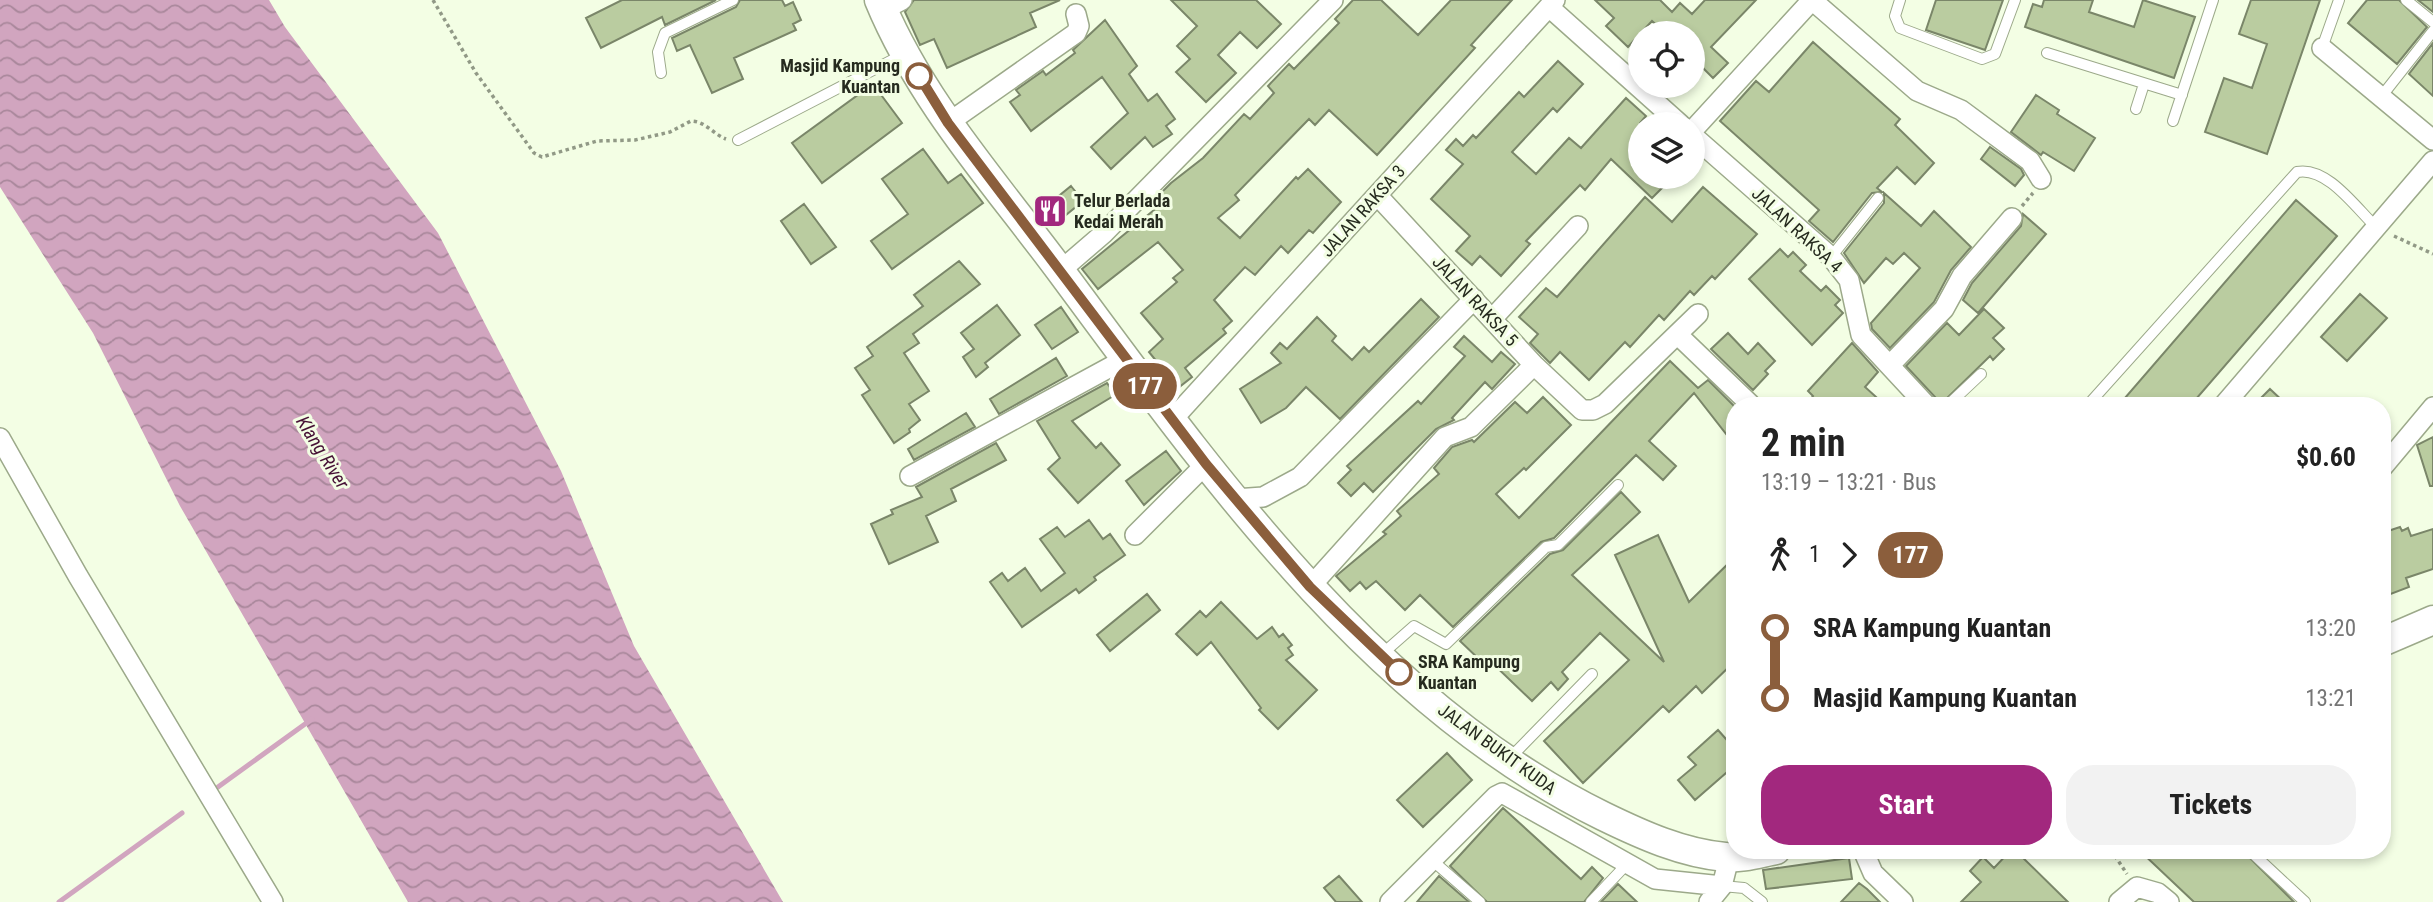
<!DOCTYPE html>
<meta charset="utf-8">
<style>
:root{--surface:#fff;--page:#f2f2f2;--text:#222;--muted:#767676;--accent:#a2287e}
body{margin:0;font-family:"Roboto Condensed",sans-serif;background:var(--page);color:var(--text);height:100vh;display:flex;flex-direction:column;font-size:26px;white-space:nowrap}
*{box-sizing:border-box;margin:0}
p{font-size:23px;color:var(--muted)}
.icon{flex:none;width:38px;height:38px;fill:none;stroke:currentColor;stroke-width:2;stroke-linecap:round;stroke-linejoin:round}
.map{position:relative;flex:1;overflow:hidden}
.side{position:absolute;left:1726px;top:397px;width:665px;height:462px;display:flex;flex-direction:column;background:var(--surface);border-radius:28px;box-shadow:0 4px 10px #0003}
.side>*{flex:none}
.badge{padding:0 14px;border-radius:23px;font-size:24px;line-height:46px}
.controls{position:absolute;left:1628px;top:21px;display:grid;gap:14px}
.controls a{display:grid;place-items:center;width:77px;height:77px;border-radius:50%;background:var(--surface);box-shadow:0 4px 10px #0003;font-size:35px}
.map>.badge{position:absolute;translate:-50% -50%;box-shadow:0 0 0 4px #fff}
.legs{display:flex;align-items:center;gap:10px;height:77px;padding:0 35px;font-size:23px}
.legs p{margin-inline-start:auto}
.overview{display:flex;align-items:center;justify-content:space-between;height:119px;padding:0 35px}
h1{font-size:38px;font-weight:700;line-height:52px}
.primary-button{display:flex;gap:14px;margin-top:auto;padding:14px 35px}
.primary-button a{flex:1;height:80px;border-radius:28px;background:var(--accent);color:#fff;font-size:28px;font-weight:700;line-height:80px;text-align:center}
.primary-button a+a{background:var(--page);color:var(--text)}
ul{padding:0 35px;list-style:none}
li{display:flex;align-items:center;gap:24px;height:70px;font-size:26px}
li i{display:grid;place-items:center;width:10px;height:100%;margin:0 9px;background:currentColor}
li i::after{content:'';width:18px;height:18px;margin:-9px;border:5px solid;border-radius:50%;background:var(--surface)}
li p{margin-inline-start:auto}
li:first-child i{background:linear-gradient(#0000 50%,currentColor 0)}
li:last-child i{background:linear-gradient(currentColor 50%,#0000 0)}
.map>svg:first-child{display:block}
</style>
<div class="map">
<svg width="2433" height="902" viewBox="0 0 2433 902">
<defs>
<pattern id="water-waves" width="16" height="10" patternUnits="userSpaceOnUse" patternTransform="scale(1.75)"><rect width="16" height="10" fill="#d1a5bf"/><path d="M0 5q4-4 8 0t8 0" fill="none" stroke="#a9879b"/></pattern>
</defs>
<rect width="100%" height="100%" fill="#f3fee4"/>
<path fill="url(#water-waves)" d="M0 0H269L285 27 438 233 561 471 634 646 783 902H408L180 506 93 333 0 187Z"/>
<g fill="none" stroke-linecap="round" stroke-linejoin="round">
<path stroke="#d1a5bf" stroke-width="5" d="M218 787 312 719
M59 902 182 813"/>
</g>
<path fill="#bacca0" stroke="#7a8669" stroke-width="2" d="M622 0H716L665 25 662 17 601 48 586 18Z
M740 0H782L785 6 793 2 801 20 793 24 796 30 734 58 743 79 712 93 690 45 677 51 672 38 736 7Z
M914 0H1060L1030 13 1036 27 947 68 934 39 920 45 905 12Z
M1171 0H1256L1281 24 1257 48 1240 32 1218 55 1236 73 1206 102 1176 72 1190 59 1177 46 1197 26Z
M1353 0H1381L1418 35 1451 0H1512L1471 45 1475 48 1377 155 1329 110 1315 125 1309 119 1235 195 1239 200 1218 218 1240 238 1296 177 1298 179 1308 169 1341 202 1313 233 1309 230 1288 253 1281 246 1255 275 1245 267 1214 300 1232 321 1223 329 1226 333 1185 368 1192 377 1178 388 1149 352 1163 339 1141 313 1177 282 1173 278 1183 270 1158 242 1098 289 1082 269 1154 210 1149 205 1171 183 1203 158 1244 114 1250 119 1274 93 1268 86 1289 64 1294 69 1339 23 1335 19Z
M1595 0H1660L1672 12 1680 3 1692 14 1705 0H1756L1711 47 1728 63 1713 78 1701 66 1692 76V33H1665L1652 21 1628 47 1606 26 1614 18Z
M1936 0H2003L1985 50 1926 30Z
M2044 0H2093L2089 12 2134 27 2143 0 2195 17 2174 78 2025 27 2033 4 2042 7Z
M2251 0H2320L2267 154 2205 132 2224 78 2252 88 2267 44 2239 34Z
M2367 0H2399L2427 27 2397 64 2348 23Z
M2418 0H2433V12Z
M1105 20 1137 66 1129 74 1148 101 1157 94 1175 119 1166 126 1172 134 1153 147 1145 137 1111 169 1091 147 1128 113 1102 77 1031 131 1010 102 1020 95 1016 90 1043 71 1046 75 1075 53 1073 50Z
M1813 42 1900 119 1895 125 1934 163 1915 184 1897 167 1877 188 1882 192 1872 193 1833 242 1809 221 1819 210 1720 121 1756 81 1769 92Z
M2433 43V96L2409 74Z
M1558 61 1583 84 1557 112 1553 108 1512 152 1536 174 1569 138 1581 148 1626 98 1646 116 1640 123V177H1656L1665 185 1652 198 1611 159 1585 190 1580 185 1526 241 1530 244 1501 276 1480 256 1472 265 1456 251 1470 236 1431 199 1463 164 1446 150 1456 139 1463 146 1473 135 1476 138 1519 92 1524 97Z
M873 84 902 123 822 183 792 143Z
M2036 95 2059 110 2057 114 2095 138 2074 171 2043 152 2041 155 2011 132Z
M1990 147 2021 169 2024 175 2015 186 1981 159Z
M923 149 948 183 961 174 983 203 892 269 871 241 908 214 882 179Z
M1071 186 1083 201 1061 219 1049 204Z
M1703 187 1757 234 1715 279 1712 276 1694 295 1690 291 1664 320 1659 315 1630 347 1625 342 1589 380 1560 352 1550 363 1530 343 1538 334 1519 317 1546 288 1557 297 1645 197 1672 222Z
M1884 193 1921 226 1934 211 1971 247 1951 270 1934 302 1890 348 1872 329 1871 323 1920 268 1904 253 1893 264 1886 258 1864 283 1844 253 1884 203Z
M2296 200 2337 236 2190 406H2118Z
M804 204 836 247 811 264 781 221Z
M2023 214 2046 234 1978 313 1963 300 1972 283 2021 226Z
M1780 249 1788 257 1793 252 1806 265 1800 271 1821 291 1826 286 1840 300 1835 305 1843 313 1812 345 1749 279Z
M959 261 980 284 913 334 919 343 904 353 929 391 909 404 920 420 909 429 910 432 894 443 862 395 870 390 855 368 873 356 867 347 923 306 914 295Z
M2360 294 2387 318 2347 361 2321 337Z
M1421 299 1439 317 1340 419 1306 387 1286 408 1261 423 1240 389 1281 363 1271 353 1280 343 1287 349 1317 317 1336 336 1332 341 1352 360 1364 347 1369 352Z
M997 305 1020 335 985 363 988 367 976 377 963 357 974 349 961 333Z
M1061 307 1078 332 1052 349 1035 325Z
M1984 309 2004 328 1993 338 2004 349 1993 360 1990 356 1939 406 1936 398 1906 366 1947 323 1959 335Z
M1728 333 1748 354 1758 343 1775 361 1765 371 1768 374 1753 390 1711 349Z
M1464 336 1492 362 1501 352 1515 364 1492 389 1485 382 1452 418 1454 420 1436 429 1373 492 1364 483 1351 496 1338 483 1351 470 1347 466 1418 401 1421 404 1465 356 1454 347Z
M1852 343 1878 372 1865 387 1886 406H1805L1813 396 1808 391Z
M1056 358 1067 376 999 414 990 399Z
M1670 361 1698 388 1708 380 1734 406V444L1694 393 1649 441 1676 466 1663 480 1636 455 1554 538 1541 542 1453 627 1420 595 1405 610 1376 581 1366 589 1360 582 1350 591 1336 576 1386 534 1383 532 1401 516 1397 511 1439 474 1434 468 1452 447 1472 440 1474 442 1515 402 1527 413 1543 397 1571 425 1526 470 1524 468 1496 494 1519 518Z
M1107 383 1115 395 1072 421 1096 448 1101 443 1120 465 1078 503 1048 469 1060 458 1037 421Z
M2270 389 2288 406H2253Z
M966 413 975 427 914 460 908 449Z
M2433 437V486H2430L2417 445Z
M996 443 1006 460 951 489 956 501 926 516 938 542 889 564 871 524 893 514 891 510 922 497 916 487Z
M1166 451 1181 471 1144 505 1126 481Z
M1621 492 1640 512 1572 575 1664 662 1615 555 1658 535 1689 602 1734 558V662L1702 693 1696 686 1669 712 1663 706 1583 783 1544 741 1629 660 1600 633 1562 672 1568 679 1558 690 1551 682 1532 701 1486 657 1482 662 1460 641 1550 554 1563 550Z
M1089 520 1103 539 1110 534 1125 555 1094 577 1096 580 1079 593 1076 589 1022 627 990 582 1002 573 1008 581 1025 568 1041 591 1065 573 1040 539 1057 527 1065 537Z
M2400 527 2402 531 2408 528 2411 536 2433 529V569L2406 578 2409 587 2388 595 2385 587 2382 588V533Z
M1147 594 1160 610 1110 651 1097 635Z
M1221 602 1257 639 1272 627 1279 637 1283 634 1292 645 1288 648 1293 655 1286 660 1317 690 1278 729 1259 710 1261 708 1211 642 1197 655 1176 634 1200 611 1206 617Z
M1718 730 1734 748V766L1695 800 1678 780 1696 765 1688 757Z
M1447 753 1472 780 1423 827 1397 800Z
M1503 808 1581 879 1592 867 1603 878 1584 902H1487L1450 866Z
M2011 850H2015L2068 902H1961L1981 882 1970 871 1983 857 1994 868Z
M2139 850H2242L2294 902H2194Z
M1849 858 1852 879 1766 889 1763 870Z
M1339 876 1362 902H1336L1324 888Z
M1439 876 1469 902H1417Z
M1859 883 1867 889 1880 902H1841Z
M1618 884 1637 902H1601Z"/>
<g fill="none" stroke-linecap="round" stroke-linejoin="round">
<g stroke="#9ca98a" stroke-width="12">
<path id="lane" d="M1900 0 1895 16 1900 28 1982 59 1995 54 2015 0
M2406 0 2433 22
M2322 48 2339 0
M2047 53 2182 95
M661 73 658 52 665 33 733 0
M2381 97 2433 31
M2136 109 2144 84
M2173 121 2213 0
M738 140 902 55
M1831 257 1878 198
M1947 406 1981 374
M2087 406 2297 172C2327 166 2356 208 2376 227
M1381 655 1414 626 1446 644 1546 547 1558 545 1618 485
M1511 757 1592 674
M2249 850 2305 902
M1433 861 1480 902
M1722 886 1744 888 1762 902
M1591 902 1626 865"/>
</g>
<g stroke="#9ca98a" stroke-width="22">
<path id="street" d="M1812 0 1917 91 1961 110 2030 161 2041 179
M1549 7 1680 124
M883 10 902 0
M2322 48 2433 140
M948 123 1076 33 1079 26 1076 14
M1692 131 1812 0
M1692 135 1831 257 1849 280 1861 335 1927 406
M1377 195 1534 365 1582 410H1593L1605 404 1698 314
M1060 271 1103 234 1333 0
M1492 319 1578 226
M1678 335 1750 404
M1890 365 1944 309 1962 276 2012 218
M2223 406 2433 161
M1171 421 1555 0
M0 438 78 576 273 902
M2382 468 2433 407
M910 476 1125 359
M1235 499 1263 497 1300 477 1474 299
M1135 535 1206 464
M1310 587 1445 437 1471 427 1534 365
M1863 850 1873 873 1903 902
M1390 902 1496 796 1502 793 1655 879 1722 886
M1709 902 1722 886 1729 858
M2119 902 2137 887 2158 893 2169 902"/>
</g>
<g stroke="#9ca98a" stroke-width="31">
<path id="secondary" d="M879 0C921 102 997 185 1062 273 1210 473 1374 704 1603 816 1642 835 1682 853 1725 857 1741 859 1760 853 1776 850
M2382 642 2433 620"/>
</g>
<path stroke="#919986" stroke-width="3.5" stroke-dasharray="3.5 3.5" stroke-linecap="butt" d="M433 0 476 73 534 153 542 157 597 141 635 140 670 132 691 121C705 121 713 134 726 139
M2022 206 2033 193
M2394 236 2433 254
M2111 850 2127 874"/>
<use href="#lane" stroke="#fff" stroke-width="10"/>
<use href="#street" stroke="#fff" stroke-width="19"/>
<use href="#secondary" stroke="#fff" stroke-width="28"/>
</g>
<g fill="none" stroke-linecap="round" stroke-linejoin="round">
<g stroke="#fff" stroke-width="16">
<path id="line-1" d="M919 76 948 123 1206 464 1310 587 1399 672"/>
</g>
<use href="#line-1" stroke="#8b5e3c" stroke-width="10"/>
</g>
<defs>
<g id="restaurant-square" transform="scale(1.75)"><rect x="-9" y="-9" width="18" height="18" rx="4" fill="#a2287e" stroke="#f3fee4"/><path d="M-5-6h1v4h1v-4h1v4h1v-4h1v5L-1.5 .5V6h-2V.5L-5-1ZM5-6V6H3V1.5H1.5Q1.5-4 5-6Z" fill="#fff"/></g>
</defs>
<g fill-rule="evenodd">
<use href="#restaurant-square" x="1050" y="211"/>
</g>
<g fill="#fff" stroke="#8b5e3c" stroke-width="3.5">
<circle cx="919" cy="76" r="12"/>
<circle cx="1399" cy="672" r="12"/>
</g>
<g text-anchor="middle" stroke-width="6" stroke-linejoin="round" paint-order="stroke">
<g font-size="18" font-weight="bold" fill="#262b1f" stroke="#f3fee4" text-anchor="end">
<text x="900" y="72">Masjid Kampung<tspan x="900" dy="21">Kuantan</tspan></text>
<text x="1418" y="668" text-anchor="start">SRA Kampung<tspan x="1418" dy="21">Kuantan</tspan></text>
</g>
<g font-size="18" font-weight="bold" fill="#262b1f" stroke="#f3fee4" text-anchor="start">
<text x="1074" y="207">Telur Berlada<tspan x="1074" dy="21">Kedai Merah</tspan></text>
</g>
<g font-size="18" fill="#262b1f" stroke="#f3fee4">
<text transform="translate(1363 211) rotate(-48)" y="6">JALAN RAKSA 3</text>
<text transform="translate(1797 230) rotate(43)" y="6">JALAN RAKSA 4</text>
<text transform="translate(1475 301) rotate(47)" y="6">JALAN RAKSA 5</text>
<text transform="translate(1497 749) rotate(36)" y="6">JALAN BUKIT KUDA</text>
</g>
<g font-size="19" font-style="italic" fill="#461135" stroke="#f3fee4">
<text transform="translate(323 452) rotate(58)" y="7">Klang River</text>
</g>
</g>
</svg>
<div class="controls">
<a><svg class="icon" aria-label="locate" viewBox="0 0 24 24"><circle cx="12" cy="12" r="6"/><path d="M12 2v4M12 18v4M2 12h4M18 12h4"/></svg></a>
<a><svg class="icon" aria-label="layers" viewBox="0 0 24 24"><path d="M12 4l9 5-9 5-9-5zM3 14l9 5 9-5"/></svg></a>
</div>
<b class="badge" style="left:1145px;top:386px;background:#8b5e3c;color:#fff">177</b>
<section class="side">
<div class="overview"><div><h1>2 min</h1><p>13:19 – 13:21 · Bus</p></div><b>$0.60</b></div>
<div class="legs"><svg class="icon" aria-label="walk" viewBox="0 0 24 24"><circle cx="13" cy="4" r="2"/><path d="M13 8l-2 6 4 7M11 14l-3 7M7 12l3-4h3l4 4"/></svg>1<svg class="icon" aria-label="forward" viewBox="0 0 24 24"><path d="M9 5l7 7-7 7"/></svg><b class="badge" style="background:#8b5e3c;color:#fff">177</b></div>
<ul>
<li><i style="color:#8b5e3c"></i><b>SRA Kampung Kuantan</b><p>13:20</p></li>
<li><i style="color:#8b5e3c"></i><b>Masjid Kampung Kuantan</b><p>13:21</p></li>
</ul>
<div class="primary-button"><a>Start</a><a>Tickets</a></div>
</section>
</div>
